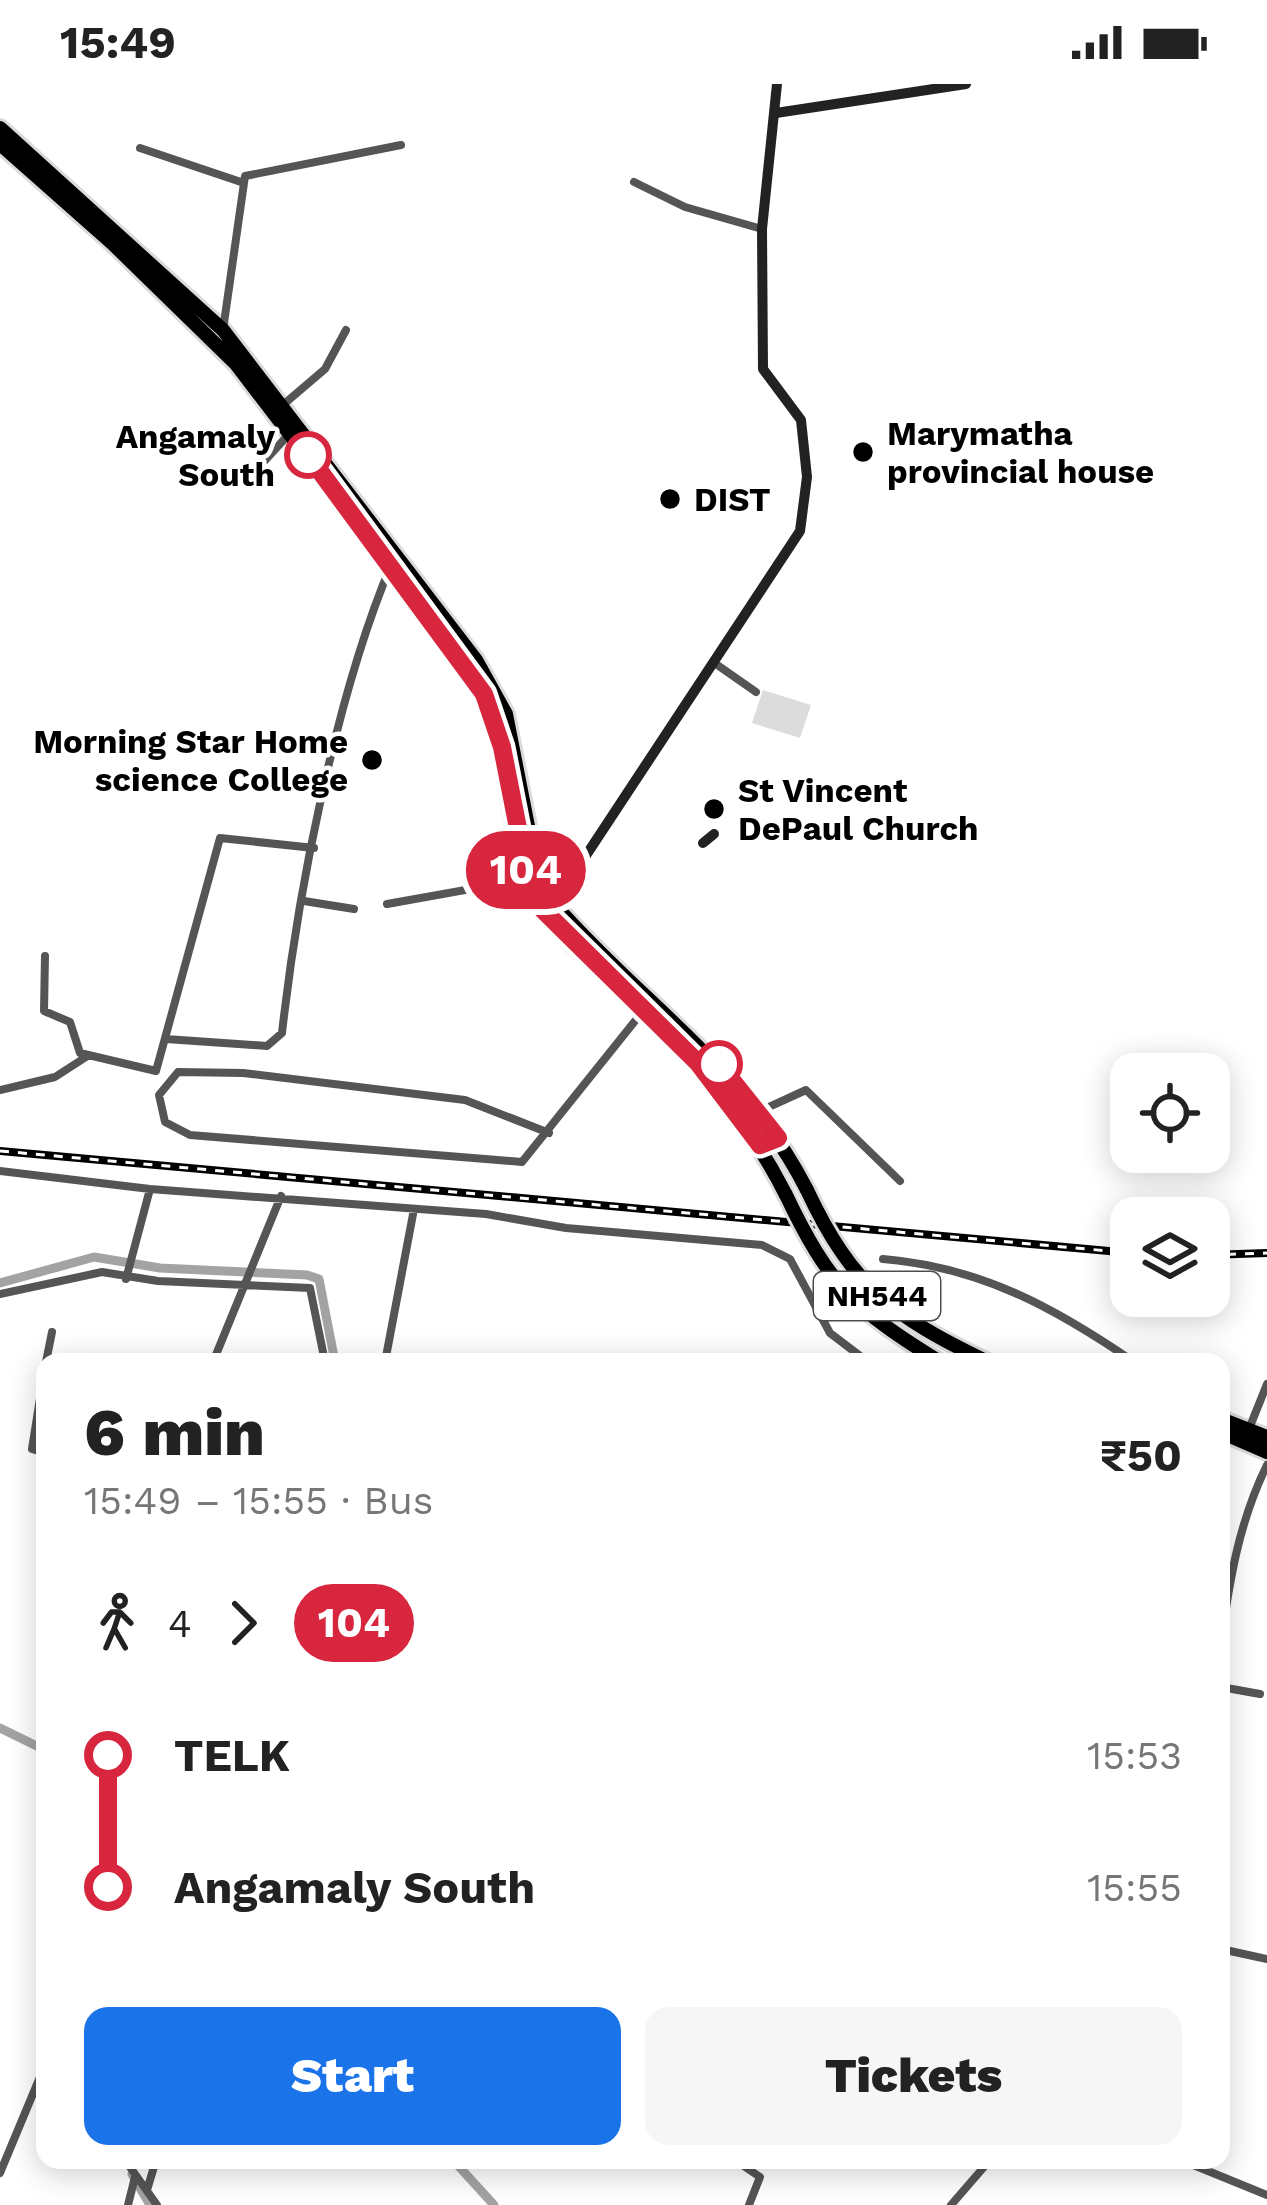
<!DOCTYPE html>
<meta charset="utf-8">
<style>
:root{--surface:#fff;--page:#f6f6f6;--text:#222;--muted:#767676;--accent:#1a73e8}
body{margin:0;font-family:"Work Sans",sans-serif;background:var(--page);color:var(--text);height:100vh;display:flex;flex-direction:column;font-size:45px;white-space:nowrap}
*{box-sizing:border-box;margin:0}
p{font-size:39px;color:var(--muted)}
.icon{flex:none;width:66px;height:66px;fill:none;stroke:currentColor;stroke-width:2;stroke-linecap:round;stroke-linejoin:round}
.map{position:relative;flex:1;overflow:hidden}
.sheet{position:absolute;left:36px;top:1269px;width:1194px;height:816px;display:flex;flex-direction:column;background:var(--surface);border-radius:24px;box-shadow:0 6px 30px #0003}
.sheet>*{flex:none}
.badge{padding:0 24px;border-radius:39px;font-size:42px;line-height:78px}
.controls{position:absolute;left:1110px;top:969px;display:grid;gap:24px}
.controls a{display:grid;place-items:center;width:120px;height:120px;border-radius:24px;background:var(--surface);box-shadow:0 6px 30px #0003;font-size:60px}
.map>.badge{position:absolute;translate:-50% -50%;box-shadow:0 0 0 6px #fff}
.legs{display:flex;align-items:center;gap:18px;height:132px;padding:0 48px;font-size:39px}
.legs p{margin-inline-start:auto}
.headline{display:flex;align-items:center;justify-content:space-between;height:204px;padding:0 48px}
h1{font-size:66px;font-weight:800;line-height:90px}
.action{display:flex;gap:24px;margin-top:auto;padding:24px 48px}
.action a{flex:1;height:138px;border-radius:24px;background:var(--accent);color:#fff;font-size:48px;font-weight:800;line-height:138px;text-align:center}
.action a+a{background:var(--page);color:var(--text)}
ul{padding:0 48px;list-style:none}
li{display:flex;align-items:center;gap:42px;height:132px;font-size:45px}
li i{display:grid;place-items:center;width:18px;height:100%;margin:0 15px;background:currentColor}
li i::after{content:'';width:30px;height:30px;margin:-15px;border:9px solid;border-radius:50%;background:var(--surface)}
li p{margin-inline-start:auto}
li:first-child i{background:linear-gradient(#0000 50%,currentColor 0)}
li:last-child i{background:linear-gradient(currentColor 50%,#0000 0)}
.status{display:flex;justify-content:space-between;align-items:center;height:84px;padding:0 60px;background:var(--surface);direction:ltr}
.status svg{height:33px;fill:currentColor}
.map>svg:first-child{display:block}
</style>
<div class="status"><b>15:49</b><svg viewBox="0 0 49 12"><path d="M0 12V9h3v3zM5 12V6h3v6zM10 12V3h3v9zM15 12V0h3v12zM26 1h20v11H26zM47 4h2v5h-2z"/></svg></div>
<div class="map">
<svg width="1267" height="2121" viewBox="0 0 1267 2121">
<rect width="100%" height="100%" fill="#fff"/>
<path fill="#dcdcdc" d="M763 606 811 621 800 654 752 639Z"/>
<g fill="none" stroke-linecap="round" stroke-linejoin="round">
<path stroke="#a3a3a3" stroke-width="9" d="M0 1199 94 1173 160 1184 307 1191 319 1195 335 1278
M0 1644 45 1666
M453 2076 494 2121
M132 2090 150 2121"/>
<g stroke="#dbdbdb" stroke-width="20">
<path id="highway" d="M0 44 223 246 476 576 506 630 538 793 556 822C643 921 745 984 807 1106
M0 60 112 159 236 280 468 583C516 663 500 756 544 826 564 859 601 884 628 910 692 971 746 1032 786 1111
M1221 1335 1267 1353
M1221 1348 1267 1368"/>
</g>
<path stroke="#555" stroke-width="8" d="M140 64 241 98
M634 98 685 123 762 145
M223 246 245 92 401 61
M284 320 325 285 346 246
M259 383 290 349
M713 578 756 608
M304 817 354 825
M387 820 527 795
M45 872 44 927 70 938 80 969 156 987 220 754 314 764
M166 955 267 962 282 949C298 806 336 612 391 481
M0 1006 55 993 86 973
M758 1028 806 1006 900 1097
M549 1049 465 1016 243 989 178 988 159 1011 165 1038 190 1051 522 1078 643 927
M0 1087 150 1105 486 1130 566 1144 762 1161 790 1175 830 1249 868 1278
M883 1175C981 1183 1055 1224 1134 1278
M126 1195 150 1105
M0 1210 102 1188 158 1197 310 1204 325 1278
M46 1278 52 1248
M213 1278 281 1112
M385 1278 414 1125
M828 1278 859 1273
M45 1283 32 1365 45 1369
M1249 1345 1267 1300
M1221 1557C1230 1494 1239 1438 1267 1381
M1221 1603 1260 1610
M1221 1865 1267 1875
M125 2076 157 2121
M735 2076 760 2093 749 2121
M1181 2076 1267 2111
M0 2089 45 1981
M147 2106 156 2076
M128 2121 135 2093
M951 2121 990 2076"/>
<path stroke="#222" stroke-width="10" d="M776 29 966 0
M703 759 714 750
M552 823 800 447 807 393 801 336 763 285 762 145 777 0"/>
<use href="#highway" stroke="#000" stroke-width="14"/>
<g stroke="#000" stroke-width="8">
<path id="rail" d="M0 1067 1131 1169
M1209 1171 1267 1169"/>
</g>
<use href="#rail" stroke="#fff" stroke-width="3" stroke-dasharray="9" stroke-linecap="butt"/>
<g stroke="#dbdbdb" stroke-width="20" stroke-linecap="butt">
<path id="highway-bridge" d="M807 1106C852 1202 892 1232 988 1278
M786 1111C829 1201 854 1225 940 1278"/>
</g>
<use href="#highway-bridge" stroke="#000" stroke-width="14"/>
</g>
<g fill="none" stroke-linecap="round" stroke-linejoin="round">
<g stroke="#fff" stroke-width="27">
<path id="line-1" d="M308 371 484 610 502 663 528 795 543 826 698 979 760 1061 778 1054 719 980"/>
</g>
<use href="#line-1" stroke="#d7263d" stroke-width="18"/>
</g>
<g fill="#000" stroke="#fff" stroke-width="4.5">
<circle cx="863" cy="368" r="12"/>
<circle cx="670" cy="415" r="12"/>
<circle cx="372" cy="676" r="12"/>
<circle cx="714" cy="725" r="12"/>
</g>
<g fill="#fff" stroke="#d7263d" stroke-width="6">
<circle cx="308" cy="371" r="21"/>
<circle cx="719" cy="980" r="21"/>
</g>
<g text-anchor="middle" stroke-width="9" stroke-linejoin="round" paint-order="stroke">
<rect fill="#fff" stroke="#4c4c4c" stroke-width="3" x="814" y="1188" width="126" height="48" rx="9"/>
<g font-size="30" font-weight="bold" fill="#000">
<text x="877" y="1222">NH544</text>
</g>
<g font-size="33" font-weight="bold" fill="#000" stroke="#fff" text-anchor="start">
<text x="887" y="361">Marymatha<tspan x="887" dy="38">provincial house</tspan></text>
<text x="694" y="427">DIST</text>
<text x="348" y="669" text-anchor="end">Morning Star Home<tspan x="348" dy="38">science College</tspan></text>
<text x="738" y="718">St Vincent<tspan x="738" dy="38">DePaul Church</tspan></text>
</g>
<g font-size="33" font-weight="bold" fill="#000" stroke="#fff" text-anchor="end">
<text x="275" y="364">Angamaly<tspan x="275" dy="38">South</tspan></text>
</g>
</g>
</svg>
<div class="controls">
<a><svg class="icon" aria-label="locate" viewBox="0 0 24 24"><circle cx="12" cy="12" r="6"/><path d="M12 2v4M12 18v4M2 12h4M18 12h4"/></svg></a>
<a><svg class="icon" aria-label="layers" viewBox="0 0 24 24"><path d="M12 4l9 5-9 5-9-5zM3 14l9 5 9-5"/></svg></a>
</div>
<b class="badge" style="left:526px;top:786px;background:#d7263d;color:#fff">104</b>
<section class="sheet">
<div class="headline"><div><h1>6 min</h1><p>15:49 – 15:55 · Bus</p></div><b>₹50</b></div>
<div class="legs"><svg class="icon" aria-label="walk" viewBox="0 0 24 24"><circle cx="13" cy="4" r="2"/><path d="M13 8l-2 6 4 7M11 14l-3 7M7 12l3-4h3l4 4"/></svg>4<svg class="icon" aria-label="forward" viewBox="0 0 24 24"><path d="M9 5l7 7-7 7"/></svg><b class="badge" style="background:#d7263d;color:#fff">104</b></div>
<ul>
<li><i style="color:#d7263d"></i><b>TELK</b><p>15:53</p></li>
<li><i style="color:#d7263d"></i><b>Angamaly South</b><p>15:55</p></li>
</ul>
<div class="action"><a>Start</a><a>Tickets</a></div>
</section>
</div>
